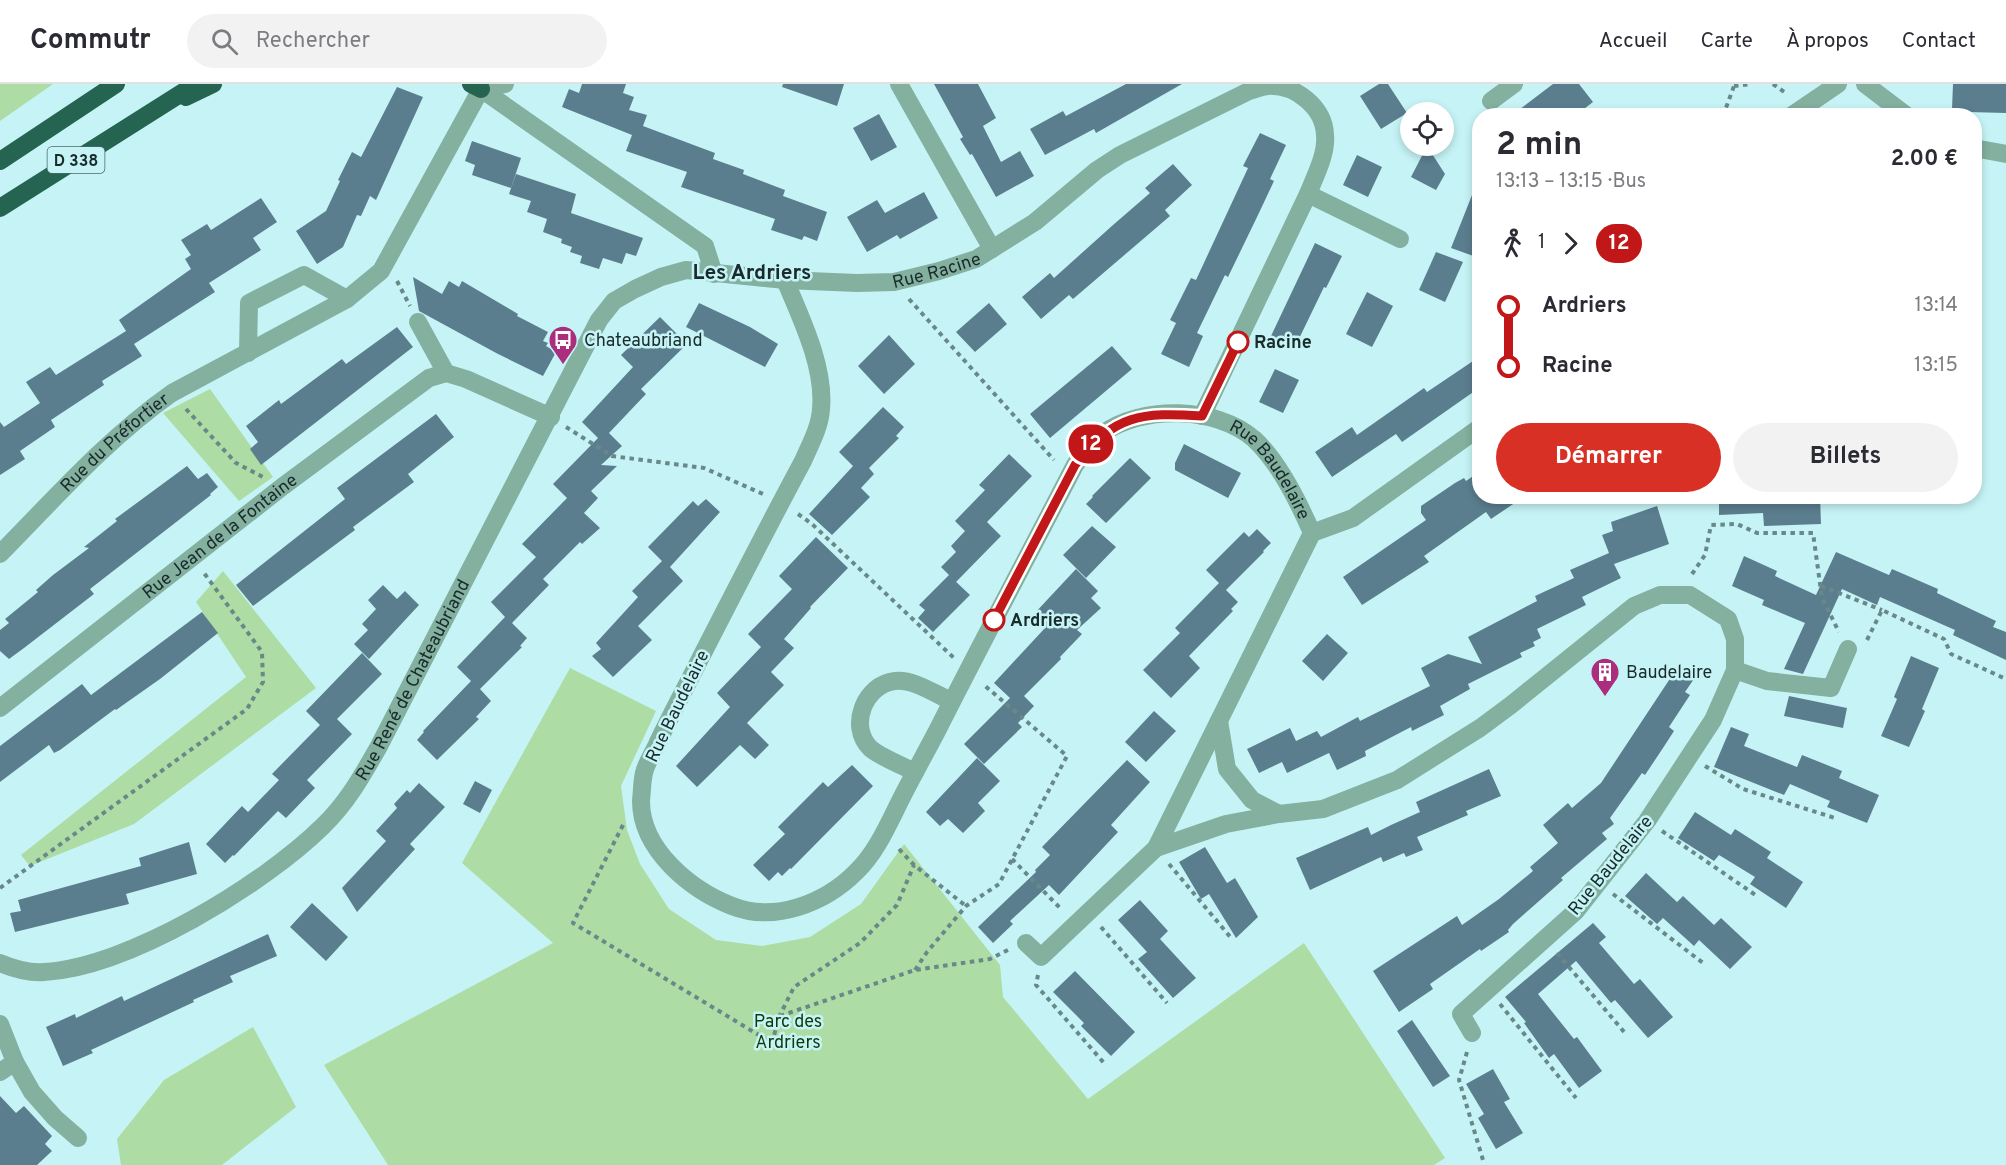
<!DOCTYPE html>
<html lang="fr">
<meta charset="utf-8">
<style>
:root{--surface:#fff;--page:#f2f2f3;--text:#2b2b33;--muted:#7c7c81;--line:#e1e1e2;--accent:#d93025}
body{margin:0;font-family:Overpass,sans-serif;background:var(--page);color:var(--text);height:100vh;display:flex;flex-direction:column;font-size:22px;white-space:nowrap}
*{box-sizing:border-box;margin:0}
p{font-size:20px;color:var(--muted)}
.icon{flex:none;width:33px;height:33px;fill:none;stroke:currentColor;stroke-width:2;stroke-linecap:round;stroke-linejoin:round}
.map{position:relative;flex:1;overflow:hidden}
.side{position:absolute;left:1472px;top:24px;width:510px;height:396px;display:flex;flex-direction:column;background:var(--surface);border-radius:24px;box-shadow:0 3px 9px #0003}
.side>*{flex:none}
.badge{padding:0 12px;border-radius:20px;font-size:21px;line-height:39px}
.tools{position:absolute;left:1400px;top:18px;display:grid;gap:12px}
.tools a{display:grid;place-items:center;width:54px;height:54px;border-radius:50%;background:var(--surface);box-shadow:0 3px 9px #0003;font-size:30px}
.map>.badge{position:absolute;translate:-50% -50%;box-shadow:0 0 0 3px #fff}
.legs{display:flex;align-items:center;gap:9px;height:66px;padding:0 24px;font-size:20px}
.legs p{margin-inline-start:auto}
.overview{display:flex;align-items:center;justify-content:space-between;height:102px;padding:0 24px}
h1{font-size:33px;font-weight:700;line-height:45px}
.button{display:flex;gap:12px;margin-top:auto;padding:12px 24px}
.button a{flex:1;height:69px;border-radius:36px;background:var(--accent);color:#fff;font-size:24px;font-weight:700;line-height:69px;text-align:center}
.button a+a{background:var(--page);color:var(--text)}
ul{padding:0 24px;list-style:none}
li{display:flex;align-items:center;gap:21px;height:60px;font-size:22px}
li i{display:grid;place-items:center;width:9px;height:100%;margin:0 8px;background:currentColor}
li i::after{content:'';width:15px;height:15px;margin:-8px;border:4px solid;border-radius:50%;background:var(--surface)}
li p{margin-inline-start:auto}
li:first-child i{background:linear-gradient(#0000 50%,currentColor 0)}
li:last-child i{background:linear-gradient(currentColor 50%,#0000 0)}
header{display:flex;align-items:center;gap:36px;box-sizing:border-box;height:84px;padding:0 30px;background:var(--surface);border-bottom:2px solid var(--line)}
header strong{font-size:28px}
nav{display:flex;gap:33px;margin-inline-start:auto;font-size:21px}
.search{width:420px;height:54px;background:var(--page);display:flex;align-items:center;gap:15px;box-sizing:border-box;padding:0 21px;border-radius:33px;color:var(--muted);font-size:22px}
.map>svg:first-child{display:block}
</style>
<header>
<strong>Commutr</strong>
<div class="search"><svg class="icon" aria-label="search" viewBox="0 0 24 24"><circle cx="10" cy="10" r="6"/><path d="M15 15l6 6"/></svg>Rechercher</div>
<nav><a>Accueil</a><a>Carte</a><a>À propos</a><a>Contact</a></nav>
</header>
<div class="map">
<svg width="2006" height="1081" viewBox="0 0 2006 1081">
<rect width="100%" height="100%" fill="#c6f4f6"/>
<path fill="#addca4" d="M0 0H53L0 37Z
M210 305 273 393 239 417 163 329Z
M223 487 316 604 134 740 30 782 21 771 246 593 196 518Z
M570 584 656 627 621 702 627 746 640 780 669 825 716 856 762 862 810 853 861 820 904 760 1000 881 1003 913 1088 1015 1304 859 1445 1074 1434 1081H388L324 981 553 859 462 779Z
M253 943 296 1023 222 1081H121L117 1055 164 996Z"/>
<path fill="#5b7e8f" d="M582 0H626L623 9 634 13 629 26 647 31 643 42 715 69 713 75 744 86 743 90 785 106 783 112 827 128 817 157 804 152 802 156 771 146 775 135 681 103 687 88 626 67 632 51 562 23 569 5 579 9Z
M783 0H844L837 22 782 3Z
M934 0H978L996 34 983 42 1001 78 1020 67 1034 92 996 113 972 70 970 71 960 55 963 53Z
M1126 0H1182L1096 49 1094 45 1045 71 1030 45 1063 27 1066 32Z
M1379 0H1388L1407 29 1381 45 1360 12Z
M1553 0H1579L1593 18 1575 32H1511Z
M1953 0H2006V29L1968 28 1967 26 1952 25Z
M397 3 423 13 376 116 370 112 361 132 357 131 343 163 317 180 296 147 326 127 340 97 338 96 352 68 361 73Z
M879 30 897 63 871 77 853 44Z
M1260 49 1286 61 1270 95 1274 97 1258 131 1228 193 1225 191 1197 249 1203 252 1189 283 1161 270 1176 239 1170 236 1191 194 1196 196 1248 84 1243 82Z
M472 57 521 74 511 104 472 91 475 81 465 77Z
M1427 62 1445 90 1436 106 1411 93Z
M1357 71 1382 83 1368 113 1343 101Z
M1173 80 1192 101 1165 126 1170 132 1073 215 1069 211 1041 235 1022 213 1050 189 1054 194 1113 141 1150 109 1145 104Z
M516 90 576 110 571 129 643 154 636 172 626 169 622 180 603 174 599 185 580 179 582 172 570 168 572 163 561 159 562 155 543 148 547 135 527 128 531 117 509 110Z
M1478 96H1479V174L1451 164Z
M924 108 938 134 900 155 897 151 867 168 847 133 877 116 885 129Z
M261 114 277 138 253 154 261 166 209 199 215 208 134 260 142 272 102 297 104 301 51 336 55 343 20 367 25 375 0 391V338L4 343 40 319 26 298 50 283 56 291 126 247 119 236 191 185 185 175 191 171 181 156 207 140 211 146Z
M1315 159 1342 172 1326 204 1324 203 1295 263 1271 252Z
M1436 168 1463 178 1445 218 1419 206Z
M413 193 442 210 449 197 459 203 462 197 518 230 517 232 548 248 543 257 548 259 546 262 556 268 543 292 498 270 419 227Z
M1367 208 1393 222 1372 263 1346 250Z
M699 219 750 243 778 260 765 283 686 243Z
M989 219 1007 240 975 268 956 248Z
M660 233 687 260 641 305 646 310 609 349 622 362 601 381 617 382 591 407 598 414 584 429 600 444 582 460 580 458 543 495 549 501 512 539 527 554 520 562 522 563 480 605 491 617 476 633 479 635 437 676 417 656 424 648 423 647 471 597 457 583 505 533 491 518 536 473 522 460 567 414 553 400 598 354 582 338 633 283 621 271Z
M397 243 413 263 261 381 250 365 258 358 246 342 279 316 281 320 342 275 346 280Z
M889 251 915 280 884 310 858 282Z
M1112 262 1132 285 1050 354 1030 330Z
M1479 273V304L1402 358 1396 350 1332 393 1315 368 1352 343 1357 351 1424 304 1427 308Z
M1275 285 1299 296 1283 329 1259 318Z
M883 323 904 343 896 352 899 354 869 384 874 390 861 404 870 413 832 451 809 430 853 382 839 368Z
M436 330 454 353 408 390 414 398 353 443 355 446 253 522 236 501 345 415 337 404Z
M1184 360 1241 389 1228 414 1175 386V379Z
M1009 370 1032 392 987 438 1001 452 956 498 952 494 970 511 933 548 918 534 925 526 919 521 949 491 941 483 956 468 951 462 965 447 955 437 985 406 979 401Z
M1130 374 1151 394 1106 439 1086 420 1093 413 1092 412Z
M187 382 198 395 207 389 218 403 210 410 211 411 90 505 94 510 24 564 9 575 0 567V546L9 539 5 535 38 508 36 506 53 491 89 464 84 463 117 437 115 435Z
M1479 388V412H1525L1491 435 1486 428 1424 472 1429 478 1362 521 1343 493 1426 436 1421 429V422L1455 399 1464 394 1466 397Z
M1719 412H1820L1821 440 1764 442 1763 429 1719 431Z
M706 415 720 428 670 483 683 497 638 542 652 556 613 593 592 572 601 565 596 559 638 513 632 507 662 477 648 463 693 417 698 422Z
M1657 422 1669 460 1614 480 1621 494 1582 513 1586 521 1537 545 1541 554 1533 558 1535 562 1520 569 1522 573 1468 600 1470 605 1440 622 1444 631 1412 647 1411 643 1365 667 1366 672 1337 686 1329 669 1287 689 1282 678 1259 689 1247 665 1290 644 1296 657 1317 647 1321 653 1358 633 1360 637 1430 602 1421 584 1448 570 1482 580 1468 553 1537 517 1535 512 1574 494 1570 486 1609 469 1602 451 1613 447 1611 438Z
M1092 442 1116 463 1086 494 1063 471Z
M1257 445 1271 459 1263 467 1264 468 1226 506 1238 518 1231 525 1233 527 1189 572 1200 584 1171 614 1143 586 1180 549 1175 544 1219 499 1206 486 1244 448 1249 453Z
M816 453 848 484 810 523 811 524 784 555 794 564 771 588 784 601 747 639 769 661 755 675 740 661 697 703 676 682 730 623 717 609 761 563 748 550 792 505 779 492Z
M1836 468 1889 491 1892 485 1938 505 1937 509 1996 537 1993 543 2006 548V576L1953 551 1955 546 1880 513 1877 521 1842 505 1803 590 1784 585 1805 539 1762 521 1764 516 1732 502 1744 472 1777 487 1775 492 1816 511Z
M1076 485 1098 507 1091 514 1101 524 1077 546 1082 550 1060 573 1061 575 1024 612 1034 622 1018 639 1022 643 984 680 964 660 1010 614 994 599 1045 544 1033 531Z
M383 501 397 515 405 507 419 521 369 575 354 560 368 546 362 540 376 525 368 516Z
M202 528 218 549 160 595 116 626 115 625 60 666 54 669 49 661 0 698V662L82 600 91 611Z
M1327 550 1348 569 1323 597 1302 577Z
M362 569 382 590 337 635 352 650 307 696 315 704 286 734 278 727 234 772 233 771 225 779 206 760 242 722 248 728 279 696 272 690 320 641 306 627Z
M1911 572 1939 584 1922 625 1925 627 1909 663 1881 652 1897 615 1894 613Z
M1679 581 1696 592 1685 608 1690 611 1669 643 1674 647 1663 664 1645 691 1642 689 1610 734 1614 740 1602 749 1607 755 1561 794 1563 796 1513 840 1508 846 1509 848 1481 867 1480 865 1430 900 1433 905 1399 928 1373 887 1457 832 1462 841 1499 815 1533 787 1530 783 1558 759 1543 741 1568 719 1572 724 1601 699Z
M1789 612 1847 624 1843 644 1784 632Z
M1154 627 1176 647 1146 678 1125 658Z
M1731 643 1749 650 1744 662 1797 683 1802 671 1842 687 1839 694 1879 711 1867 739 1827 723 1830 717 1790 700 1784 711 1714 683Z
M977 674 1000 697 978 719 985 727 963 749 948 735 940 742 926 728Z
M1127 676 1150 698 1111 741 1118 748 1059 811 1049 801 1010 837 1013 840 993 859 978 843 1036 788 1035 786 1050 771 1042 763Z
M852 681 873 702 791 785 790 784 782 792 778 788 769 797 753 781 785 750 778 743 823 698 828 703Z
M1489 685 1501 712 1466 727 1468 731 1417 753 1423 766 1406 773 1404 769 1383 778 1381 773 1310 806 1296 774 1368 743 1371 751 1391 741 1420 728 1416 718Z
M475 697 492 706 480 729 463 720Z
M419 699 445 723 410 760 415 765 357 828 342 804 386 757 376 747 397 724 394 720 407 706 410 709Z
M1695 728 1731 751 1735 745 1771 768 1767 774 1803 798 1786 824 1750 800 1755 793 1719 771 1714 777 1678 754Z
M189 758 197 790 126 810 129 820 15 848 10 829 21 827 18 816 141 782 139 774Z
M1205 763 1227 799 1235 794 1258 833 1236 854 1209 810 1201 815 1179 778Z
M1646 789 1677 818 1683 812 1714 841 1721 834 1752 863 1730 885 1699 856 1694 862 1663 834 1657 840 1625 812Z
M1140 816 1168 847 1160 855 1196 894 1173 914 1138 875 1147 868 1118 836Z
M312 819 348 853 326 877 290 843Z
M1593 839 1606 853 1599 859 1634 900 1640 895 1673 933 1648 954 1615 916 1611 919 1576 877 1538 910 1574 955 1577 953 1602 987 1579 1004 1554 970 1549 974 1524 939 1526 938 1505 913Z
M268 850 277 872 230 892 233 898 193 916 194 918 91 966 93 969 63 982 46 943 75 930 76 934 122 912 124 917Z
M1075 887 1135 948 1111 972 1081 942 1084 939 1053 908Z
M1412 936 1450 992 1433 1003 1397 947Z
M1493 985 1510 1015 1504 1018 1523 1049 1496 1065 1478 1034 1484 1030 1466 1000Z
M0 1012 16 1029 24 1022 52 1052 45 1060 52 1067 37 1081H0Z"/>
<g fill="none" stroke-linecap="round" stroke-linejoin="round">
<path stroke="#698889" stroke-width="4" stroke-dasharray="4.5 4.5" stroke-linecap="butt" d="M1773 0 1787 10
M1734 2 1751 0
M1723 32 1734 2 1731 0
M397 197 410 222
M909 215 1054 376
M186 325 236 379 263 393
M566 343 612 372 704 384 763 410
M798 430 812 440 954 574
M1692 490 1705 471 1711 441 1737 440 1757 449H1813L1822 514 1839 548
M1821 502 1882 526
M1867 556 1882 526 1944 555 1951 570 2006 595
M1705 682 1743 705 1835 734
M623 741 573 839 772 959 779 933 794 903 860 859 897 821 914 781
M1662 747 1757 812
M899 765 914 781 966 822
M1012 775 1062 826
M1169 780 1232 855
M0 804 247 625 263 598 262 568 204 489
M1613 810 1703 879
M1101 843 1167 919
M1557 869 1625 949
M915 886 927 868 966 822 999 800 1067 672 984 601
M1038 891 1036 901 1104 979
M1500 920 1576 1014
M780 932 915 886 990 875 1008 866
M1467 968 1459 996 1483 1076"/>
<g stroke="#83b09f" stroke-width="18">
<path d="M899 0 992 165"/>
<path d="M1865 0 1907 32"/>
<path d="M481 5 705 162 714 190"/>
<path d="M481 5 505 0"/>
<path d="M1491 17 1514 0"/>
<path d="M1791 32 1838 0"/>
<path d="M1974 64 2006 70"/>
<path d="M1308 110 1400 155"/>
<path id="s1" d="M785 196C801 234 825 283 821 325 820 343 810 361 803 377 768 442 735 507 701 573 687 601 672 629 658 658 654 668 646 679 644 689 642 697 642 708 641 717 641 766 691 806 732 822 775 839 825 819 856 788 876 769 888 741 900 717 912 693 925 670 937 647 982 558 1029 470 1075 381 1083 370 1091 358 1102 350 1142 321 1216 322 1254 355 1278 377 1299 419 1312 449L1156 764 1041 873 1026 859"/>
<path d="M418 238 446 289"/>
<path d="M248 269 249 219 304 191 347 215"/>
<path d="M1312 449 1353 434 1479 344"/>
<path id="s2" d="M0 470C55 414 108 354 172 309L347 215 381 187 481 5"/>
<path d="M1735 586 1767 597 1831 604 1848 565"/>
<path id="s3" d="M0 624 282 403 429 294 446 289 466 295 551 333"/>
<path d="M1219 637 1227 685 1252 716 1279 730"/>
<path d="M915 688C903 682 880 673 870 664 848 642 865 600 895 597 914 595 935 610 951 617"/>
<path d="M1156 764 1226 740 1279 730 1323 725 1397 696 1480 644 1511 621 1634 522 1660 511H1690L1728 535 1735 555V586L1713 636 1647 737 1576 827 1461 930 1472 949"/>
<path id="s4" d="M0 879C14 885 29 889 44 888 129 883 263 801 323 742 347 719 362 692 378 664L599 236 614 217 635 205 661 193 686 186 785 196 857 199 894 198 939 187 976 175 1035 138 1097 86 1120 71 1249 7C1255 5 1261 3 1267 2 1295 0 1324 23 1325 51 1327 70 1315 92 1308 110L1202 332"/>
<path d="M0 940 15 978 0 988"/>
<path d="M15 978 32 1008 55 1034 78 1054"/>
</g>
<path stroke="#256450" stroke-width="18" d="M471 0 481 5
M186 13 213 0
M0 77 116 0
M0 124 196 0"/>
</g>
<g fill="none" stroke-linecap="round" stroke-linejoin="round">
<g stroke="#fff" stroke-width="14">
<path id="line-1" d="M994 536 1075 381C1114 330 1142 328 1202 332L1238 258"/>
</g>
<use href="#line-1" stroke="#c11718" stroke-width="9"/>
</g>
<defs>
<g id="bus-pin" transform="scale(1.5)"><path d="M0 17L-7.5 6A9.5 9.5 0 1 1 7.5 6Z" fill="#aa2d7e" stroke="#c6f4f6"/><path d="M-5-6H5V4H4V6H2V4H-2V6H-4V4H-5ZM-3.5-4V0h7V-4ZM-3.5 1.2v1.5H-2V1.2ZM2 1.2v1.5H3.5V1.2Z" fill="#fff"/></g>
<g id="building-pin" transform="scale(1.5)"><path d="M0 17L-7.5 6A9.5 9.5 0 1 1 7.5 6Z" fill="#aa2d7e" stroke="#c6f4f6"/><path d="M-4-6H4V6H1V3H-1V6H-4ZM-2.5-4.3h1.7v1.8h-1.7ZM.8-4.3h1.7v1.8H.8ZM-2.5-1h1.7V.8h-1.7ZM.8-1h1.7V.8H.8Z" fill="#fff"/></g>
</defs>
<g fill-rule="evenodd">
<use href="#bus-pin" x="563" y="256"/>
<use href="#building-pin" x="1605" y="588"/>
</g>
<g fill="#fff" stroke="#c11718" stroke-width="3">
<circle cx="1238" cy="258" r="10"/>
<circle cx="994" cy="536" r="10"/>
</g>
<g text-anchor="middle" stroke-width="5" stroke-linejoin="round" paint-order="stroke">
<rect fill="#c6f4f6" stroke="#4d6768" stroke-width="1.5" x="47.5" y="63" width="57" height="26" rx="4.5"/>
<g font-size="16" font-weight="bold" fill="#192b2b">
<text x="76" y="82">D 338</text>
</g>
<g font-size="18" fill="#192b2b" stroke="#c6f4f6">
<text dy="6" stroke="none"><textPath href="#s4" startOffset="1298">Rue Racine</textPath></text>
<text dy="6" stroke="none"><textPath href="#s2" startOffset="160">Rue du Préfortier</textPath></text>
<text dy="6" stroke="none"><textPath href="#s1" startOffset="1551">Rue Baudelaire</textPath></text>
<text dy="6" stroke="none"><textPath href="#s3" startOffset="279">Rue Jean de la Fontaine</textPath></text>
<text dy="6" stroke="none"><textPath href="#s4" startOffset="537">Rue René de Chateaubriand</textPath></text>
<text transform="translate(677 622) rotate(-64)" y="6">Rue Baudelaire</text>
<text transform="translate(1610 781) rotate(-51)" y="6">Rue Baudelaire</text>
</g>
<g font-size="18" fill="#192b2b" stroke="#c6f4f6" text-anchor="start">
<text x="584" y="262">Chateaubriand</text>
<text x="1626" y="594">Baudelaire</text>
</g>
<g font-size="18" font-weight="bold" fill="#192b2b" stroke="#c6f4f6" text-anchor="start">
<text x="1254" y="264">Racine</text>
<text x="1010" y="542">Ardriers</text>
</g>
<g font-size="18" fill="#103a08" stroke="#c6f4f6">
<text x="788" y="943">Parc des<tspan x="788" dy="21">Ardriers</tspan></text>
</g>
<g font-size="21" font-weight="bold" fill="#192b2b" stroke="#c6f4f6">
<text x="752" y="195">Les Ardriers</text>
</g>
</g>
</svg>
<div class="tools">
<a><svg class="icon" aria-label="locate" viewBox="0 0 24 24"><circle cx="12" cy="12" r="6"/><path d="M12 2v4M12 18v4M2 12h4M18 12h4"/></svg></a>
</div>
<b class="badge" style="left:1091px;top:360px;background:#c11718;color:#fff">12</b>
<section class="side">
<div class="overview"><div><h1>2 min</h1><p>13:13 – 13:15 · Bus</p></div><b>2.00 €</b></div>
<div class="legs"><svg class="icon" aria-label="walk" viewBox="0 0 24 24"><circle cx="13" cy="4" r="2"/><path d="M13 8l-2 6 4 7M11 14l-3 7M7 12l3-4h3l4 4"/></svg>1<svg class="icon" aria-label="forward" viewBox="0 0 24 24"><path d="M9 5l7 7-7 7"/></svg><b class="badge" style="background:#c11718;color:#fff">12</b></div>
<ul>
<li><i style="color:#c11718"></i><b>Ardriers</b><p>13:14</p></li>
<li><i style="color:#c11718"></i><b>Racine</b><p>13:15</p></li>
</ul>
<div class="button"><a>Démarrer</a><a>Billets</a></div>
</section>
</div>
